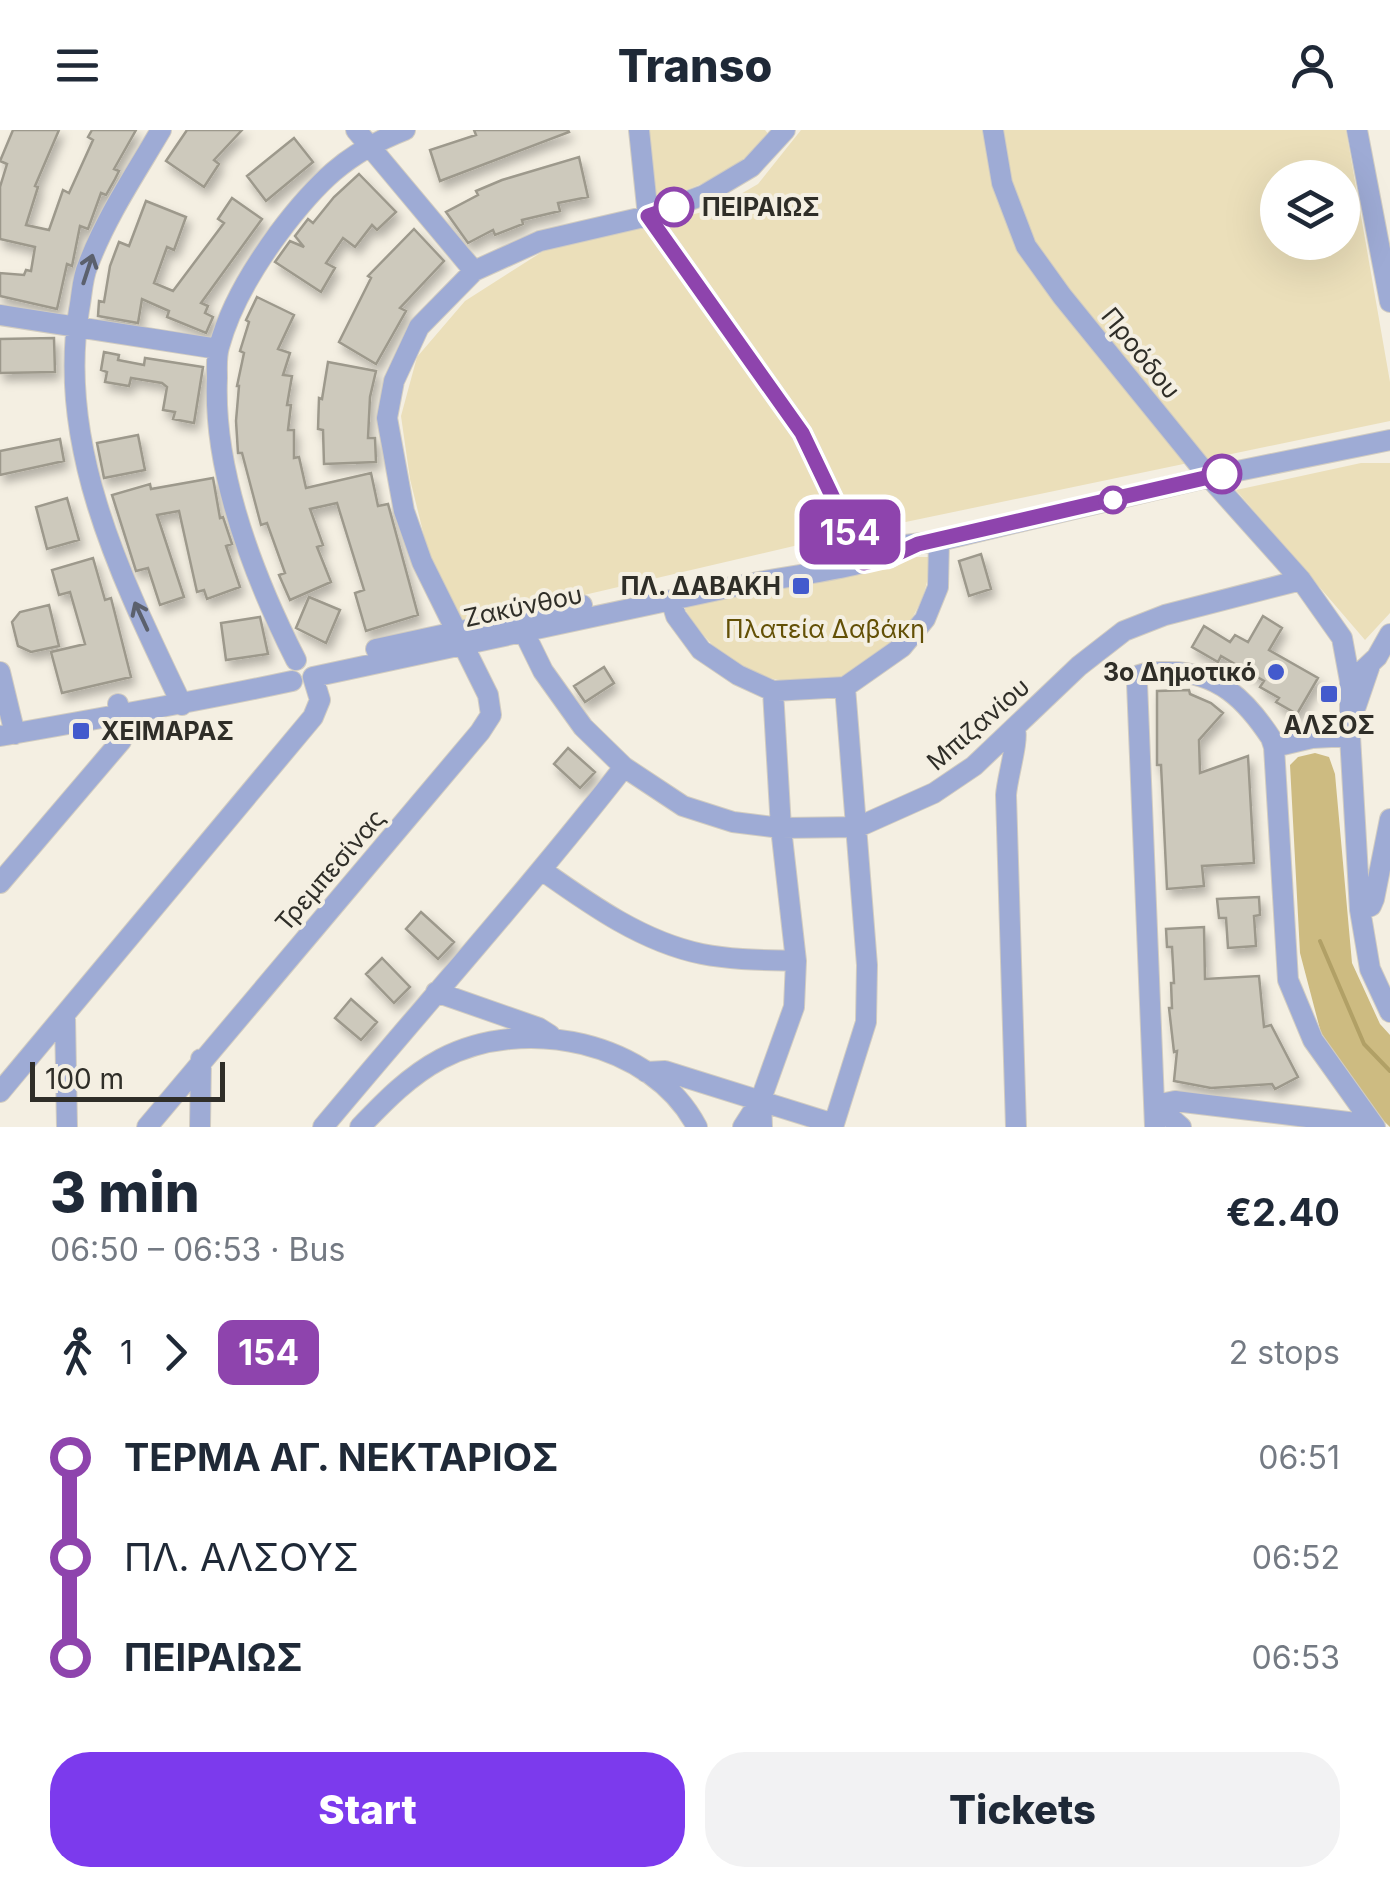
<!DOCTYPE html>
<meta charset="utf-8">
<style>
:root{--surface:#fff;--page:#f2f2f3;--text:#1f2937;--muted:#747a83;--accent:#7c3aed}
body{margin:0;font-family:Inter,sans-serif;background:var(--page);color:var(--text);height:100vh;display:flex;flex-direction:column;font-size:38px;white-space:nowrap}
*{box-sizing:border-box;margin:0}
p{font-size:32px;color:var(--muted)}
.icon{flex:none;width:55px;height:55px;fill:none;stroke:currentColor;stroke-width:2;stroke-linecap:round;stroke-linejoin:round}
.map{position:relative;height:997px;overflow:hidden}
.side{display:flex;flex-direction:column;background:var(--surface);flex:1}
.side>*{flex:none}
.badge{padding:0 20px;border-radius:15px;font-size:35px;line-height:65px}
.fabs{position:absolute;left:1260px;top:30px;display:grid;gap:20px}
.fabs a{display:grid;place-items:center;width:100px;height:100px;border-radius:50%;background:var(--surface);box-shadow:0 10px 40px #0002;font-size:50px}
.scale{position:absolute;left:30px;bottom:25px;width:195px;box-sizing:border-box;padding-left:10px;border:5px solid #2f2e28;border-top:0;font-size:28px;line-height:35px;white-space:nowrap;color:#2f2e28;-webkit-text-stroke:8px #f4efe2;paint-order:stroke}
.map>.badge{position:absolute;translate:-50% -50%;box-shadow:0 0 0 5px #fff}
.legs{display:flex;align-items:center;gap:15px;height:110px;padding:0 50px;font-size:32px}
.legs p{margin-inline-start:auto}
.summary{display:flex;align-items:center;justify-content:space-between;height:170px;padding:0 50px}
h1{font-size:55px;font-weight:800;line-height:75px}
.primary-button{display:flex;gap:20px;margin-top:auto;padding:20px 50px}
.primary-button a{flex:1;height:115px;border-radius:40px;background:var(--accent);color:#fff;font-size:40px;font-weight:800;line-height:115px;text-align:center}
.primary-button a+a{background:var(--page);color:var(--text)}
ul{padding:0 50px;list-style:none}
li{display:flex;align-items:center;gap:35px;height:100px;font-size:38px}
li i{display:grid;place-items:center;width:15px;height:100%;margin:0 12px;background:currentColor}
li i::after{content:'';width:25px;height:25px;margin:-12px;border:8px solid;border-radius:50%;background:var(--surface)}
li p{margin-inline-start:auto}
li:first-child i{background:linear-gradient(#0000 50%,currentColor 0)}
li:last-child i{background:linear-gradient(currentColor 50%,#0000 0)}
header{display:flex;justify-content:space-between;align-items:center;height:130px;padding:0 50px;background:var(--surface);font-size:45px;font-weight:800}
.map>svg:first-child{display:block}
</style>
<header><svg class="icon" aria-label="menu" viewBox="0 0 24 24"><path d="M4 6h16M4 12h16M4 18h16"/></svg>Transo<svg class="icon" aria-label="person" viewBox="0 0 24 24"><circle cx="12" cy="8" r="4"/><path d="M4 21q1-7 8-7t8 7"/></svg></header>
<div class="map">
<svg width="1390" height="997" viewBox="0 0 1390 997">
<defs>
<filter id="shadow"><feDropShadow dx="4" dy="7" stdDeviation="5" flood-color="#0004"/></filter>
</defs>
<rect width="100%" height="100%" fill="#f4efe2"/>
<path fill="#ebdfba" fill-rule="evenodd" d="M643 0H765L769 5C735 44 696 57 649 74Z
M801 0H1346L1390 252V291L824 409 460 494 428 422 410 349 401 286 417 227 465 171 545 120 715 79 758 54ZM1278 48H1342V112H1278Z
M1361 333H1390V483L1365 510 1236 360Z
M914 427H929C931 460 914 492 890 515 876 528 859 542 840 550 831 553 819 552 809 552 753 554 713 526 685 479L686 476Z"/>
<path fill="#cdbb81" d="M1315 623 1329 627 1335 644 1352 833 1380 894 1390 905V997L1363 971 1321 903 1300 823 1290 635 1298 627Z"/>
<g fill="none" stroke-linecap="round" stroke-linejoin="round">
<path stroke="#b1a066" stroke-width="4" d="M1320 811 1364 914 1390 941"/>
</g>
<path fill="#cdc9bc" stroke="#9d998c" stroke-width="2.5" filter="url(#shadow)" d="M13 0H59L35 56 38 57 26 95 49 100 63 60 69 63 93 10 88 7 92 0H136L114 39 119 41 115 49 106 65 101 63 88 99 80 96 72 136 67 134 57 179 0 166V143L24 145 26 140 31 141 35 117 0 109V57L7 34 0 31Z
M187 0H242L214 30 219 34 204 57 166 31Z
M474 0H568L569 2 440 51 430 20 476 5Z
M294 8 313 32 266 71 247 46Z
M579 27 588 67 558 73 560 81 522 90 523 94 495 105 493 100 468 113 446 82 478 65 476 61 502 50Z
M359 44 396 82 377 100 372 95 355 117 343 108 326 133 335 138 321 162 275 132 290 111 304 117 295 106 308 89 313 93 334 67Z
M232 68 262 89 201 173 208 176 205 183 213 187 206 203 167 187 169 181 142 169 138 193 98 186 99 171 104 172 110 136 119 112 129 116 146 71 186 87 174 120 167 117 154 153 173 161 224 93 218 89Z
M414 99 444 131 400 178 406 181 376 234 339 212 371 148 368 146Z
M257 167 294 185 278 219 290 223 283 245 292 246 287 275H291L288 300H294V328L299 327 306 358 371 343 378 376 388 374 418 485 366 501 355 463 364 460 337 373 310 379 323 415 317 417 331 452 290 470 279 445 285 443 267 393 261 395 242 323H238L236 291 239 256H237L244 223 240 221 249 192 246 190Z
M54 208 55 242 0 243V209Z
M104 222 119 225 118 230 144 235 145 228 203 237 194 293 173 289 175 282 163 280 167 257 162 253 131 248 129 256 105 252 107 242 101 240Z
M328 232 376 241 370 267 368 308H375L376 332 324 334 323 300 318 299 319 268 322 269Z
M138 305 145 340 104 348 97 313Z
M60 309 64 331 0 345V321Z
M213 348 220 388 223 387 232 414 226 416 240 457 207 469 204 460 197 462 179 381 157 385 184 467 160 475 148 438 136 441 112 365 150 354 151 359Z
M67 368 79 410 47 419 36 377Z
M981 424 991 459 969 466 959 431Z
M93 428 105 470 111 468 131 547 62 563 51 522 85 514 70 462 59 465 52 440Z
M309 467 340 480 326 513 296 498Z
M49 475 59 516 31 522 18 516 12 492 20 482Z
M1263 486 1282 498 1269 520 1318 548 1297 584 1276 572 1279 568 1260 557 1264 551 1221 526 1218 532 1192 517 1204 496 1230 512 1235 505 1248 512Z
M260 487 268 524 226 530 221 493Z
M604 537 614 553 585 572 574 556Z
M1189 560 1190 564 1211 573 1223 583 1199 610 1200 643 1248 626 1254 733 1202 736 1204 756 1167 759 1161 635H1157V561Z
M568 618 595 642 580 658 554 634Z
M1259 767 1260 785 1254 786 1256 816 1228 818 1226 788H1219L1217 769Z
M421 782 454 812 438 829 406 799Z
M1204 797 1205 849 1259 846 1264 897 1271 895 1298 947 1275 959 1272 954 1211 958 1174 951 1177 921 1174 922 1169 878H1172L1171 853H1174L1172 817H1167L1166 799Z
M382 828 410 857 394 873 366 844Z
M351 869 377 892 361 910 335 888Z"/>
<g fill="none" stroke-linecap="round" stroke-linejoin="round">
<g stroke="#d1ccc1" stroke-width="22">
<path id="minor" d="M161 0C135 44 106 87 88 135 82 148 82 165 79 180 56 319 124 453 182 575
M356 0 474 141
M639 0 648 86 802 303 864 433
M993 0 1002 53 1026 116 1062 166 1209 347 1301 450 1342 508 1350 551V606L1360 780 1370 839 1390 882
M1357 0 1390 172
M0 185 218 219
M905 415 939 411 1218 345 1390 310
M671 470 676 486 701 520 738 545 773 561 845 557 902 517 925 489 938 457 939 411
M518 490 543 541 583 597 624 637 683 676 733 692 781 698 858 697 934 663 974 636 1079 536 1124 501 1165 485 1301 450
M376 519 582 475
M296 530C254 447 213 342 217 248 217 238 216 227 219 217 230 176 253 138 278 104 316 53 346 23 405 0
M0 542 15 604
M1361 542 1377 527 1390 504
M1356 576 1370 535
M1015 598C1019 610 1007 648 1006 665L1016 997
M0 606C97 589 195 572 292 551
M1274 617 1312 608 1350 606
M543 741C591 775 643 812 702 824 733 830 765 830 796 831
M0 753 121 611 124 602 118 574
M1360 780 1371 776 1374 769 1390 689
M436 862 539 898 550 905
M65 886 67 997
M646 942 665 941 834 994
M0 962 313 587 320 570 313 547C452 516 592 487 732 457 794 444 859 441 918 414
M1156 975 1175 971 1373 995
M1156 975 1181 997
M147 997 480 602 491 585 488 565 422 432 404 381 387 288 394 251 419 197 474 141 540 111 648 86 704 65 751 37 785 0
M200 997 201 929
M323 997C423 877 528 760 624 637
M360 997C385 971 409 946 441 929 524 885 652 911 697 997
M743 997 761 969
M762 997 761 969 794 877 796 831 781 698 773 561
M833 997 866 892 867 835 845 557
M1155 997 1137 553 1139 545C1149 541 1159 542 1170 542 1218 542 1246 570 1271 608L1274 617 1288 850 1313 910 1375 997"/>
</g>
<use href="#minor" stroke="#9eabd5" stroke-width="20"/>
</g>
<defs><path id="oneway-shaft" d="M-6 0H5M1.5-3L5.5 0L1.5 3" fill="none" stroke-width="1.6" stroke-linecap="round" stroke-linejoin="round" transform="scale(2.5)"/></defs>
<g stroke="#5b606d">
<use href="#oneway-shaft" transform="translate(88 139) rotate(-72)"/>
<use href="#oneway-shaft" transform="translate(141 486) rotate(-115)"/>
</g>
<g fill="none" stroke-linecap="round" stroke-linejoin="round">
<g stroke="#fff" stroke-width="22">
<path id="line-1" d="M674 77 648 86 802 303 864 433 890 427 918 414 1222 344"/>
</g>
<use href="#line-1" stroke="#8e44ad" stroke-width="15"/>
</g>
<g fill="#fff" stroke="#8e44ad" stroke-width="5">
<circle cx="674" cy="77" r="18"/>
<circle cx="1222" cy="344" r="18"/>
<circle cx="1113" cy="370" r="12"/>
</g>
<g fill="#435acd" stroke="#f4efe2" stroke-width="4">
<rect x="791" y="446" width="20" height="20" rx="5"/>
<circle cx="1276" cy="542" r="10"/>
<rect x="1319" y="554" width="20" height="20" rx="5"/>
<rect x="71" y="591" width="20" height="20" rx="5"/>
</g>
<g text-anchor="middle" stroke-width="8" stroke-linejoin="round" paint-order="stroke">
<g font-size="25" font-weight="bold" fill="#2f2e28" stroke="#f4efe2" text-anchor="start">
<text x="702" y="86">ΠΕΙΡΑΙΩΣ</text>
</g>
<g font-size="25" fill="#2f2e28" stroke="#f4efe2">
<text transform="translate(1141 223) rotate(51)" y="9">Προόδου</text>
<text transform="translate(523 476) rotate(-12)" y="9">Ζακύνθου</text>
<text transform="translate(978 594) rotate(-41)" y="9">Μπιζανίου</text>
<text transform="translate(330 740) rotate(-49)" y="9">Τρεμπεσίνας</text>
</g>
<g font-size="25" font-weight="bold" fill="#2f2e28" stroke="#f4efe2" text-anchor="end">
<text x="781" y="465">ΠΛ. ΔΑΒΑΚΗ</text>
<text x="1256" y="551">3ο Δημοτικό</text>
<text x="1329" y="604" text-anchor="middle">ΑΛΣΟΣ</text>
<text x="101" y="610" text-anchor="start">ΧΕΙΜΑΡΑΣ</text>
</g>
<g font-size="25" fill="#635006" stroke="#f4efe2">
<text x="825" y="508">Πλατεία Δαβάκη</text>
</g>
</g>
</svg>
<div class="fabs">
<a><svg class="icon" aria-label="layers" viewBox="0 0 24 24"><path d="M12 4l9 5-9 5-9-5zM3 14l9 5 9-5"/></svg></a>
</div>
<div class="scale">100 m</div>
<b class="badge" style="left:850px;top:402px;background:#8e44ad;color:#fff">154</b>
</div>
<section class="side">
<div class="summary"><div><h1>3 min</h1><p>06:50 – 06:53 · Bus</p></div><b>€2.40</b></div>
<div class="legs"><svg class="icon" aria-label="walk" viewBox="0 0 24 24"><circle cx="13" cy="4" r="2"/><path d="M13 8l-2 6 4 7M11 14l-3 7M7 12l3-4h3l4 4"/></svg>1<svg class="icon" aria-label="forward" viewBox="0 0 24 24"><path d="M9 5l7 7-7 7"/></svg><b class="badge" style="background:#8e44ad;color:#fff">154</b><p>2 stops</p></div>
<ul>
<li><i style="color:#8e44ad"></i><b>ΤΕΡΜΑ ΑΓ. ΝΕΚΤΑΡΙΟΣ</b><p>06:51</p></li>
<li><i style="color:#8e44ad"></i><span>ΠΛ. ΑΛΣΟΥΣ</span><p>06:52</p></li>
<li><i style="color:#8e44ad"></i><b>ΠΕΙΡΑΙΩΣ</b><p>06:53</p></li>
</ul>
<div class="primary-button"><a>Start</a><a>Tickets</a></div>
</section>
